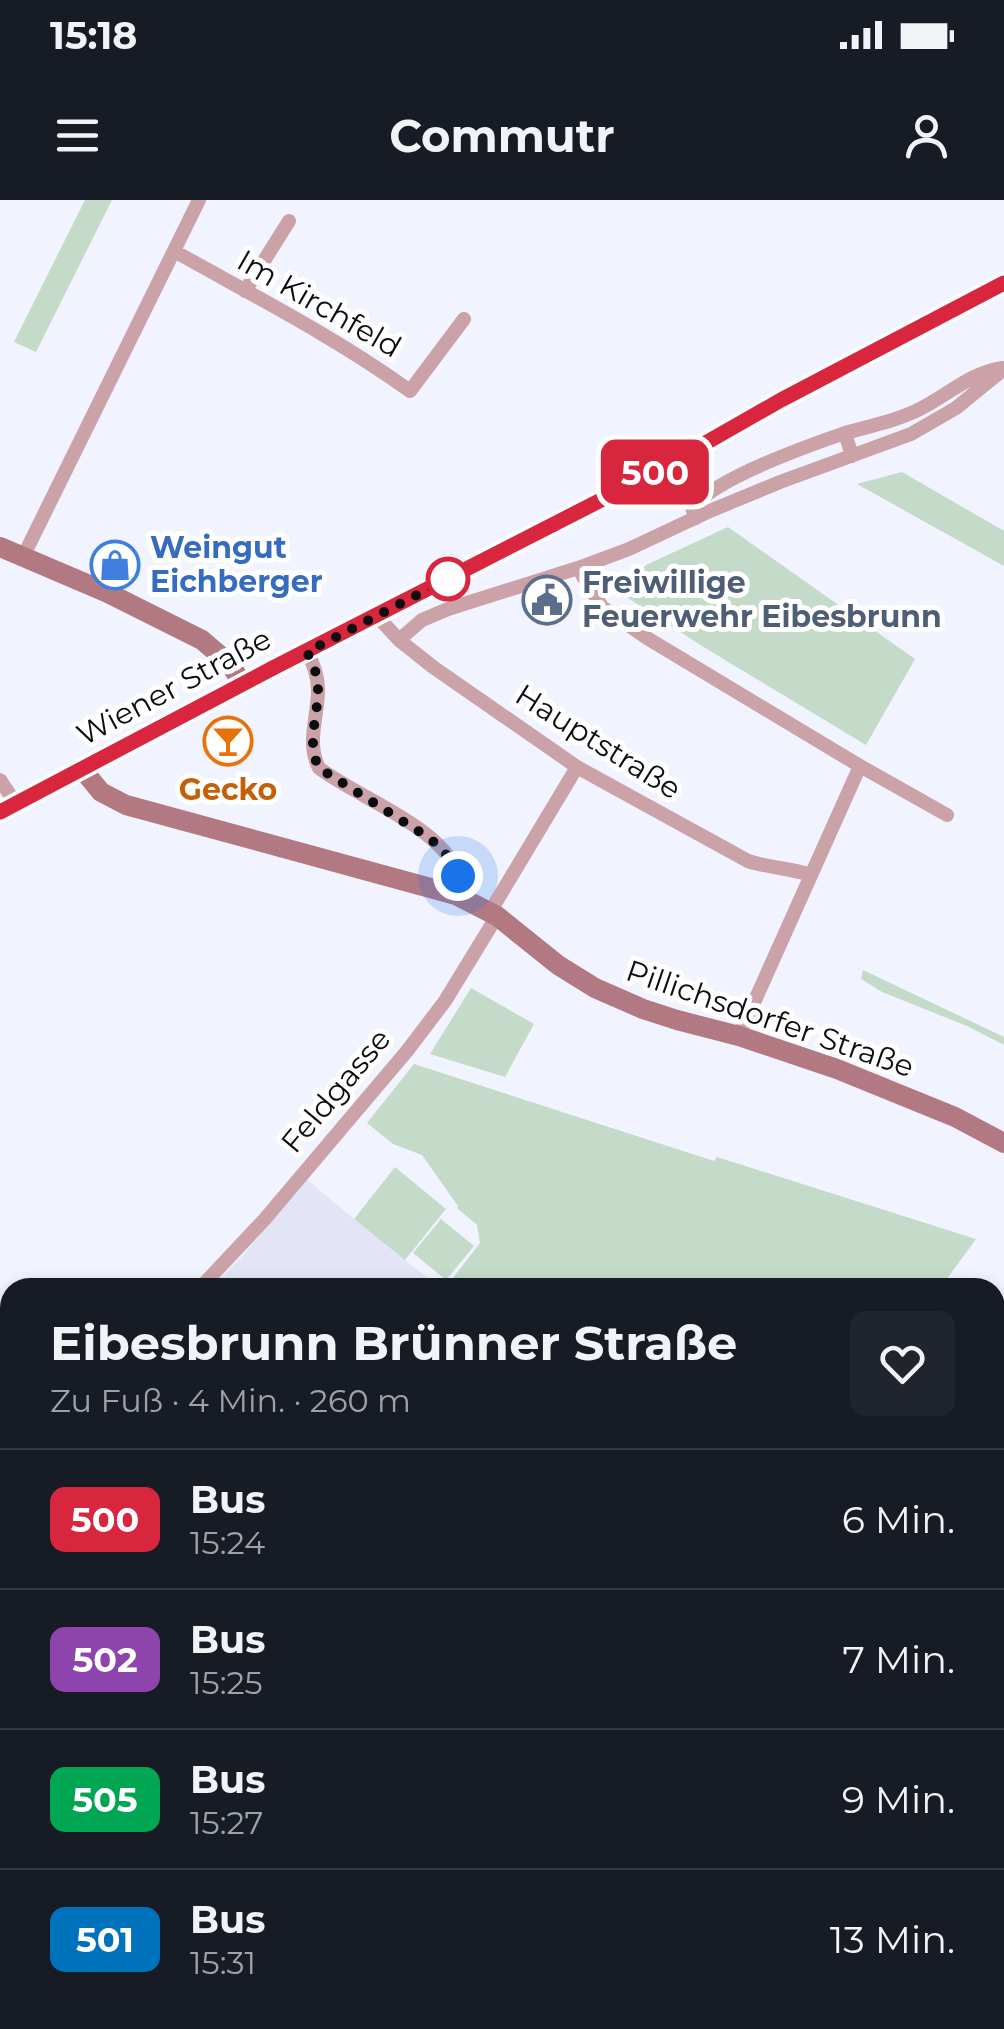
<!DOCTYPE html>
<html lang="de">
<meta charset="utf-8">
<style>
:root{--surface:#171b24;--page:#20242c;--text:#f1f3f6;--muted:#9ea1a6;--line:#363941}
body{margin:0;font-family:Montserrat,sans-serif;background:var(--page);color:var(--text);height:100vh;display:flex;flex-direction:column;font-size:38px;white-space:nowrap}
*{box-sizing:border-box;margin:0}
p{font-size:32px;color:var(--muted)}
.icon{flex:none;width:55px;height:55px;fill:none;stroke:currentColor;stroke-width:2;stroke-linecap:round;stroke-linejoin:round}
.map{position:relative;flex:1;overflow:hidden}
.panel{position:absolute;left:0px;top:1078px;width:1005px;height:752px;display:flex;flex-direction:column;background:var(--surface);border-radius:30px 30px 0 0;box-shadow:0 5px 15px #0003}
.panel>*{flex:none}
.badge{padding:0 20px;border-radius:15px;font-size:35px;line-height:65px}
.you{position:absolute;width:50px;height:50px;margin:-25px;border:8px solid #fff;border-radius:50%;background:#1a73e8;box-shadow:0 0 0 15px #1a73e833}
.map>.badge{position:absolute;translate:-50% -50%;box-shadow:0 0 0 5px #fff}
.round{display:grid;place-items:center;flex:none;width:105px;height:105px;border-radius:15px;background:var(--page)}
.headline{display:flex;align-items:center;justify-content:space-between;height:170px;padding:0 50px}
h1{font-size:48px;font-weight:700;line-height:75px}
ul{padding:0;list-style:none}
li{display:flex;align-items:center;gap:30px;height:140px;padding:0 50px;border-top:2px solid var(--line)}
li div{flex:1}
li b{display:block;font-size:38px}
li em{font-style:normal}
li .badge{min-width:110px;font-weight:700;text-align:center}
.status{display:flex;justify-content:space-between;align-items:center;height:70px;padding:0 50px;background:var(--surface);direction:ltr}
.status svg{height:28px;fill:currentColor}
header{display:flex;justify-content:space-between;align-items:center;height:130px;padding:0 50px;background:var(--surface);font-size:45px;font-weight:700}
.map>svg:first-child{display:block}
</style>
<div class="status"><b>15:18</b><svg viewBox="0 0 49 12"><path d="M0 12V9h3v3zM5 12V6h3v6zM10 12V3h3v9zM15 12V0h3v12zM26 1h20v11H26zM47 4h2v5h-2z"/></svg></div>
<header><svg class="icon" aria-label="menu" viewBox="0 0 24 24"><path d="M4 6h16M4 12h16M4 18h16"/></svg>Commutr<svg class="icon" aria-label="person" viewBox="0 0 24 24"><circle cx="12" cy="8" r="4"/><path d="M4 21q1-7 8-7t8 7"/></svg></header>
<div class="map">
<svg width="1004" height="1829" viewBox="0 0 1004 1829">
<rect width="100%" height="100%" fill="#f1f3fe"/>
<path fill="#e3e5f7" d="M306 979 354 1019 439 1087 212 1088 244 1054Z
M10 1326V1451L0 1445V1340Z"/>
<path fill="#c3dbc8" d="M85 0H112L36 152 14 142Z
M902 272 1004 331V366L857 284Z
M728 327 915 459 866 545 702 446 617 391 646 365Z
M863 770 1004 837V845L967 826 882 792 861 779Z
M471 788 534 824 505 877 430 854Z
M414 864 714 961 717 957 976 1039 941 1087H455L449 1083 480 1043 477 1025 457 1008 458 1006 422 955 393 944 367 923Z
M395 967 446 1009 405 1060 354 1019Z
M441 1019 474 1046 446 1080 413 1053Z"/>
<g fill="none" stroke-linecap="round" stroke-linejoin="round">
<path stroke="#caa2a8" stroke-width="14" d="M174 51C254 96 335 137 410 191L464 119
M245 91 289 21
M852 256 845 233C870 226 896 221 920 209 948 195 971 172 1003 168
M696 318 692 308C716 278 807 246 845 233
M23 357 199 0
M578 368 602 407 647 438 860 566 947 615
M377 416 399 440 433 467 577 567 748 661C769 668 790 668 811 675
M399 440 422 420 448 409 578 368 629 349 710 311 780 282 911 234 956 208 1004 169
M307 451C313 464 318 475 318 490 318 517 306 543 319 568 356 596 432 624 453 664 458 674 457 684 456 695
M0 580 16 604
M490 712 577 567
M739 836 860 566
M200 1088 264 1020 407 851 445 801 497 716
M0 1329 10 1315"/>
<path stroke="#b27983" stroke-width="20" d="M0 347 108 393 202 440 231 465 242 484
M82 569 101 592 126 605 456 695 497 716 558 765 595 788 643 809 677 820 739 836 837 869 955 917 1004 943"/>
<path stroke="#a05c69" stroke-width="20" d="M0 612 271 469 646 277 781 200 1004 83"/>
</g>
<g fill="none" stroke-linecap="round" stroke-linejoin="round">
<g stroke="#fff" stroke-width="22">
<path id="line" d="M0 612 271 469 646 277 781 200 1004 83"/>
</g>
<use href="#line" stroke="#d7263d" stroke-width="15"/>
<path stroke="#0c0d10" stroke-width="10" stroke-dasharray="0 18" d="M448 379 307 452C313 464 318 475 318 490 318 517 306 543 319 568L426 636C441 647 451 658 458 676"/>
</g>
<defs>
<g id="shop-ring" transform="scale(2.5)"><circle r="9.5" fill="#fff" stroke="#3f7fe0" stroke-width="1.5"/><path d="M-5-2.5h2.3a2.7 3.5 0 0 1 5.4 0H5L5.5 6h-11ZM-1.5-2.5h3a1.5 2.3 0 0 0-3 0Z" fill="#3f7fe0"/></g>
<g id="civic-ring" transform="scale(2.5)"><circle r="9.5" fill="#fff" stroke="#5c6f8a" stroke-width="1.5"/><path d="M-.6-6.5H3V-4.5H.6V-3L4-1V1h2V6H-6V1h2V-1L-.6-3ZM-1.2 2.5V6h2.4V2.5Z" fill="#5c6f8a"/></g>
<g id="bar-ring" transform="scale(2.5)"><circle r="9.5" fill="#fff" stroke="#e8710a" stroke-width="1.5"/><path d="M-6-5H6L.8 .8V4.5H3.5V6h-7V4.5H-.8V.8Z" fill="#e8710a"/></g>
</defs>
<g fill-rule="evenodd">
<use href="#shop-ring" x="115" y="365"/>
<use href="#civic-ring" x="547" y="400"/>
<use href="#bar-ring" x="228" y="541"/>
</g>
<circle fill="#fff" stroke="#d7263d" stroke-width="5" cx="448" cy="379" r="20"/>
<g text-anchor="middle" stroke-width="10" stroke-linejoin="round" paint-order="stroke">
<g font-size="30" fill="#0c0d10" stroke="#fff">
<text transform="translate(319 104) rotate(30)" y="10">Im Kirchfeld</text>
<text transform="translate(174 487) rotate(-28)" y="10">Wiener Straße</text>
<text transform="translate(598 542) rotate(32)" y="10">Hauptstraße</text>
<text transform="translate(770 819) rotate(19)" y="10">Pillichsdorfer Straße</text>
<text transform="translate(336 891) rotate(-50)" y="10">Feldgasse</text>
</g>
<g font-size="30" font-weight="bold" fill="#366cbe" stroke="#fff" text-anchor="start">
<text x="150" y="358">Weingut<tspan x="150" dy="34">Eichberger</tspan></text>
</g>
<g font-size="30" font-weight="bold" fill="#4e5e75" stroke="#fff" text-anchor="start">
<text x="582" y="393">Freiwillige<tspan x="582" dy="34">Feuerwehr Eibesbrunn</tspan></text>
</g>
<g font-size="30" font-weight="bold" fill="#c56008" stroke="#fff">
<text x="228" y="600">Gecko</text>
</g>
</g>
</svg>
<div class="you" style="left:458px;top:676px"></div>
<b class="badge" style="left:655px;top:272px;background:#d7263d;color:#fff">500</b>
<section class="panel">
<div class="headline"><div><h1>Eibesbrunn Brünner Straße</h1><p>Zu Fuß · 4 Min. · 260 m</p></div><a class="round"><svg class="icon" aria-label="heart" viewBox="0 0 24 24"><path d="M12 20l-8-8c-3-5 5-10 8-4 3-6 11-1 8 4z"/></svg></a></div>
<ul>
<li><span class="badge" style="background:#d7263d;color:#fff">500</span><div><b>Bus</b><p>15:24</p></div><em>6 Min.</em></li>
<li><span class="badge" style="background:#8e44ad;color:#fff">502</span><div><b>Bus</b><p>15:25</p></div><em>7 Min.</em></li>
<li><span class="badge" style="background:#00a651;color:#fff">505</span><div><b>Bus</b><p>15:27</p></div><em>9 Min.</em></li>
<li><span class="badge" style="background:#0072bc;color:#fff">501</span><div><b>Bus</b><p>15:31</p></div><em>13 Min.</em></li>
</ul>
</section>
</div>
